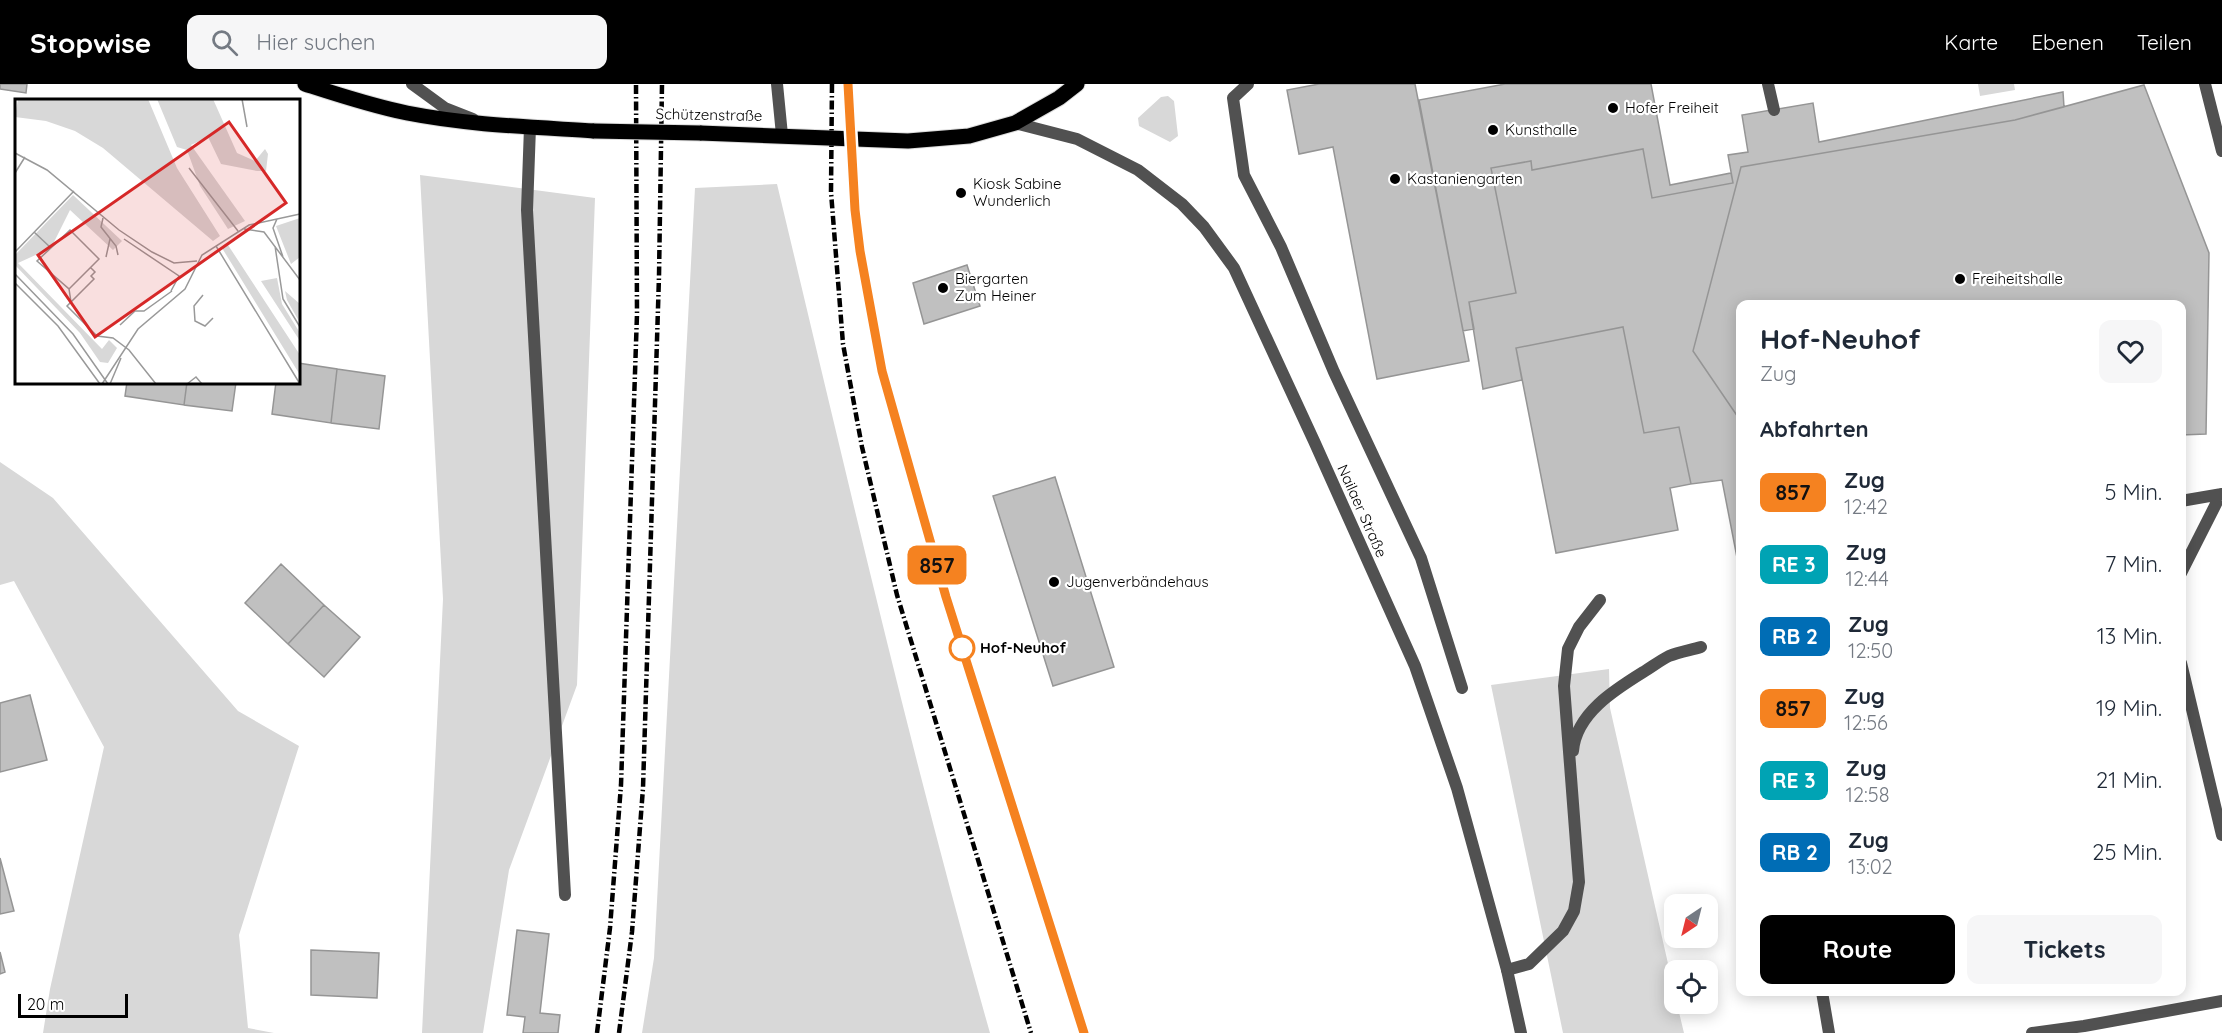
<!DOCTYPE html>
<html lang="de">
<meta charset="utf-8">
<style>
:root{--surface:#fff;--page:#f6f6f7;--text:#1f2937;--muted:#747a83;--accent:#000}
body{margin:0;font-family:Quicksand,sans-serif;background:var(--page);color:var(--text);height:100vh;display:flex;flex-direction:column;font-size:22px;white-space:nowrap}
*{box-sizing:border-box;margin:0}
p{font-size:20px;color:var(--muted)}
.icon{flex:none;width:33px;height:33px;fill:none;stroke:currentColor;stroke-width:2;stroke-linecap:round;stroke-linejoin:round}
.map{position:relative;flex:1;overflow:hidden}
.side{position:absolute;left:1736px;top:216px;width:450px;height:696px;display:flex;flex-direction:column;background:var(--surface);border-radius:12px;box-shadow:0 3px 15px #0003}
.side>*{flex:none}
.badge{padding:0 12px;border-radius:9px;font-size:21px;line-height:39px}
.needle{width:39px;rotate:215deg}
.controls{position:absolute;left:1664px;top:810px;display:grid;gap:12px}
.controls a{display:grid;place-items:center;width:54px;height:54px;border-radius:12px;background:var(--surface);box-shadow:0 3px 15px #0003;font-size:30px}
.scale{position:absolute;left:18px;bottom:15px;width:110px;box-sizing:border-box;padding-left:6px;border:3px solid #000;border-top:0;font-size:16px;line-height:21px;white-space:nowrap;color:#000;-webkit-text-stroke:4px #fff;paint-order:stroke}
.map>.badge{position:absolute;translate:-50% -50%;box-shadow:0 0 0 3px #fff}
h2{padding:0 24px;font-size:22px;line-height:54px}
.round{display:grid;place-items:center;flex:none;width:63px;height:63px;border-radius:12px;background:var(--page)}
.overview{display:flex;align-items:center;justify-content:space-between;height:102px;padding:0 24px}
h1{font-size:28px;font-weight:700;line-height:45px}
.action{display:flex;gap:12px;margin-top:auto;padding:12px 24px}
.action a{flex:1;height:69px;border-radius:12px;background:var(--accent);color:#fff;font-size:24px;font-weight:700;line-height:69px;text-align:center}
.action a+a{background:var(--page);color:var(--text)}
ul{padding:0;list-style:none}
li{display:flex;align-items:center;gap:18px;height:72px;padding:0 24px}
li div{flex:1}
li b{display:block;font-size:22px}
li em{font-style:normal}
li .badge{min-width:66px;font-weight:700;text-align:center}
header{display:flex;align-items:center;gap:36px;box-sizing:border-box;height:84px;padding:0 30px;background:var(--accent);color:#fff}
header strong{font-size:28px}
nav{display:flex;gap:33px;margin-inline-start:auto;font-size:21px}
.search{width:420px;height:54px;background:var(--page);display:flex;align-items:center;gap:15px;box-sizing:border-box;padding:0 21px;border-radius:12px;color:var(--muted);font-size:22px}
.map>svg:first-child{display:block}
</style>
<header>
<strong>Stopwise</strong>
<div class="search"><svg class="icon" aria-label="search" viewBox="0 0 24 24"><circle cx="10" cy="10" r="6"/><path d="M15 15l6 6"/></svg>Hier suchen</div>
<nav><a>Karte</a><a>Ebenen</a><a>Teilen</a></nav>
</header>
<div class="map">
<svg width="2222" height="949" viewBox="0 0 2222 949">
<rect width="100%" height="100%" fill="#fff"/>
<path fill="#d8d8d8" d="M1978 0H2014L2015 6 1980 12Z
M1168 12 1174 17 1178 52 1170 58 1139 42 1138 34 1161 13Z
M420 91 595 114 577 601 509 786 483 949H422L443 515Z
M777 100C845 384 910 668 990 949H642L654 874 695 104Z
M0 378 53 414 238 627 299 662 239 851 248 944 274 949H43L50 905 104 663 14 497 0 501Z
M1609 585 1610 624 1674 906V920H1677L1684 949H1563L1491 601Z"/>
<path fill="#c0c0c0" stroke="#959595" stroke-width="1.5" d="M0 0H27L26 9 0 5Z
M1319 0H1415L1469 277 1377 295 1333 63 1299 70 1287 6Z
M1505 0H1651L1670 101 1731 89 1733 99 1652 114 1643 65 1532 86 1531 77 1491 84 1516 209 1469 218 1474 245 1463 247 1419 16Z
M2144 1 2209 169 2206 350 2181 351V220H1740V336L1693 267 1741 83 2015 36Z
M2063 8 2064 23 2015 36 1741 83 1693 267 1740 336V489L1722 396 1691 400 1679 343 1644 349 1623 243 1516 264 1522 296 1483 305 1469 218 1516 209 1491 84 1531 77 1532 86 1643 65 1652 114 1733 99 1728 71 1748 68 1742 31 1813 19 1819 58Z
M967 181 980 222 924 240 913 199Z
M1623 243 1644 349 1679 343 1691 400 1670 404 1678 446 1556 469 1516 264Z
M298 279 337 285 331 339 272 330 276 298H298Z
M337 285 385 292 379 345 331 339Z
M127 298H187L184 321 125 312Z
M187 298H236L232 327 184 321Z
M1055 393 1114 583 1053 602 993 412Z
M281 480 324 521 288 560 245 519Z
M324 521 360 553 324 593 288 560Z
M30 611 47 676 0 688V619Z
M0 774 14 827 0 830Z
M517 846 549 850 540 929 560 931 558 949H523L525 933 507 931Z
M311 866 379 869 377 914 311 911Z
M0 868 5 888 0 890Z"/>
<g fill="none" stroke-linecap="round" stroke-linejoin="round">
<g stroke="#dbdbdb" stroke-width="17">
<path id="primary" d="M305 0C339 11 372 22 407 29 468 41 531 43 594 47
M700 49 908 57 969 52 1015 39 1059 14 1077 0"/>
</g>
<path stroke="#515151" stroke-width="12" d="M1248 0 1233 14 1244 91 1281 163 1334 288 1421 474 1462 604
M1768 0 1774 26
M530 43 527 126 565 811
M2181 579 2222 751
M1573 667C1576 629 1616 605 1645 587 1653 582 1661 576 1669 572 1679 568 1691 566 1701 563
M1507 886 1529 880 1563 847 1574 827 1579 798 1564 602 1568 565 1579 543 1600 516
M1822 908 1829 949
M2032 949 2084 942 2222 917"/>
<path stroke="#515151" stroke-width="12" d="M2205 0 2222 67
M2181 417 2222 410
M2181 489 2221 410"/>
<path stroke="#515151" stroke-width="12" d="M777 0 782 51"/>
<path stroke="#515151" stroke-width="12" d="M412 0 445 24 473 35
M1015 39 1077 55 1138 86 1182 120 1204 143 1234 184 1314 357 1415 582 1457 704 1507 886 1521 949"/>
<use href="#primary" stroke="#000" stroke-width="15"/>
<path stroke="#000" stroke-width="4.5" stroke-dasharray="9 3 1.5 3" stroke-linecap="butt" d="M832 0 831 108 843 260 862 363 897 511 1031 949
M848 0 852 105 860 167 882 287 946 513 1084 949
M597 949 610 844 621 701 637 230 636 0
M619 949 632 848 643 704 659 192 662 0"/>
<g stroke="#dbdbdb" stroke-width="17" stroke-linecap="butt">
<path id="primary-bridge" d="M594 47 700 49"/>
</g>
<use href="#primary-bridge" stroke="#000" stroke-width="15"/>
</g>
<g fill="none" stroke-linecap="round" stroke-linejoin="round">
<g stroke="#fff" stroke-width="14">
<path id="line" d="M848 0 855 126 860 167 882 287 946 513 1084 949"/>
</g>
<use href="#line" stroke="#f58220" stroke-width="9"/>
</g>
<g fill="#000" stroke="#fff" stroke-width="2">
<circle cx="1613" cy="24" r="6"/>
<circle cx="1493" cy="46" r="6"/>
<circle cx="1395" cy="95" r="6"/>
<circle cx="961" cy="109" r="6"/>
<circle cx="1960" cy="195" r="6"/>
<circle cx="943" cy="204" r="6"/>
<circle cx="1054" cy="498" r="6"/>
</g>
<circle fill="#fff" stroke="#f58220" stroke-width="3" cx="962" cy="564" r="12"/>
<g text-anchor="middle" stroke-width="4.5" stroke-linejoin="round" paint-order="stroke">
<g font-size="15" fill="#000" stroke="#fff" text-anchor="start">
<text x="1625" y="29">Hofer Freiheit</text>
<text x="1505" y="51">Kunsthalle</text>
<text x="1407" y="100">Kastaniengarten</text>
<text x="973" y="105">Kiosk Sabine<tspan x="973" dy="17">Wunderlich</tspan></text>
<text x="955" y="200">Biergarten<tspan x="955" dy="17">Zum Heiner</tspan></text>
<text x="1972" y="200">Freiheitshalle</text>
<text x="1066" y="503">Jugenverbändehaus</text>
</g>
<g font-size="15" fill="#000" stroke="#fff">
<text transform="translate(709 31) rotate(1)" y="5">Schützenstraße</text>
<text transform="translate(1362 427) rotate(66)" y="5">Nailaer Straße</text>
</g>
<g font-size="15" font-weight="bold" fill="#000" stroke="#fff" text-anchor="start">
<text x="980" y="569">Hof-Neuhof</text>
</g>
</g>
<g transform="translate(15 15)">
<rect width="285" height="285" fill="#fff"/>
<path d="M3 0H133L162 69 205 137 198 142 88 49 60 32 31 22 0 18ZM142 0H198L222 54 240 62 250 50 253 55 251 72H242L206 65 193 38 176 46 230 122 213 130 185 87 172 51 162 48ZM58 96 107 142 98 151 55 111 36 149 3 164 87 250 94 241 102 249 93 264 85 263 65 234 0 166V156ZM285 119V158L276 165 261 127ZM213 146 285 256V276L207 149ZM262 179 267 205 285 234V242L246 182ZM270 192 285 205V224L272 201Z" fill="#d8d8d8"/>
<path fill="none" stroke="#999" stroke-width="1.5" d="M227 0 232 28M0 54 32 71 104 131 137 153 159 164 182 162M174 69 223 132M0 74 10 58M88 119 86 128 101 147 103 156M262 120 258 129 268 158M229 130 249 133 285 181M19 133 36 149M109 140 164 177 156 192M201 147 285 285M260 147 268 200 285 228M0 153 59 92M91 158 95 140M76 169 80 173 76 177 79 180 52 207 82 237 98 239 114 251 141 285M0 175 58 235 93 285M0 184 43 227 85 285M54 190 84 160 55 131 22 162 54 190 56 203M188 196 179 207 180 222 190 227 198 219M105 226 120 212H129L157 192M87 285 123 230 170 190 187 156 234 126 285 115M95 285 106 259M172 285 181 278 187 285"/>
<path fill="#d62828" fill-opacity="0.15" stroke="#d62828" stroke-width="3" d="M214 23 271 104 80 238 23 156Z"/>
<rect width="285" height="285" fill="none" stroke="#000" stroke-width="3"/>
</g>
</svg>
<div class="controls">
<a><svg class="needle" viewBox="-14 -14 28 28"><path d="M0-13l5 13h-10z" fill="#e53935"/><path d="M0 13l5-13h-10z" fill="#747a83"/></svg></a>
<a><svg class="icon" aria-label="locate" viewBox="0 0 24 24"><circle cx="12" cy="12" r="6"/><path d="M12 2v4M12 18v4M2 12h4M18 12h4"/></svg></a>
</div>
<div class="scale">20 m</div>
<b class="badge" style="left:937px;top:481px;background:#f58220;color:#111">857</b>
<section class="side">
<div class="overview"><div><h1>Hof-Neuhof</h1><p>Zug</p></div><a class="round"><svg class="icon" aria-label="heart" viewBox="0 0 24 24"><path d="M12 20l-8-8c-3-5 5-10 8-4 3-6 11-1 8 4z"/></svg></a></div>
<h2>Abfahrten</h2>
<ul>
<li><span class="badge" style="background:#f58220;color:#111">857</span><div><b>Zug</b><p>12:42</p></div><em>5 Min.</em></li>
<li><span class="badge" style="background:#00a3b4;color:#fff">RE 3</span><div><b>Zug</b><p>12:44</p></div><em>7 Min.</em></li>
<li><span class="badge" style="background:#006db5;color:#fff">RB 2</span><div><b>Zug</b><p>12:50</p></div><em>13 Min.</em></li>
<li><span class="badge" style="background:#f58220;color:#111">857</span><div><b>Zug</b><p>12:56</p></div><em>19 Min.</em></li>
<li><span class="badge" style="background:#00a3b4;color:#fff">RE 3</span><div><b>Zug</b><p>12:58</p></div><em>21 Min.</em></li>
<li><span class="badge" style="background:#006db5;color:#fff">RB 2</span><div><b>Zug</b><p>13:02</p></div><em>25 Min.</em></li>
</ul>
<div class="action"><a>Route</a><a>Tickets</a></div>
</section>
</div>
